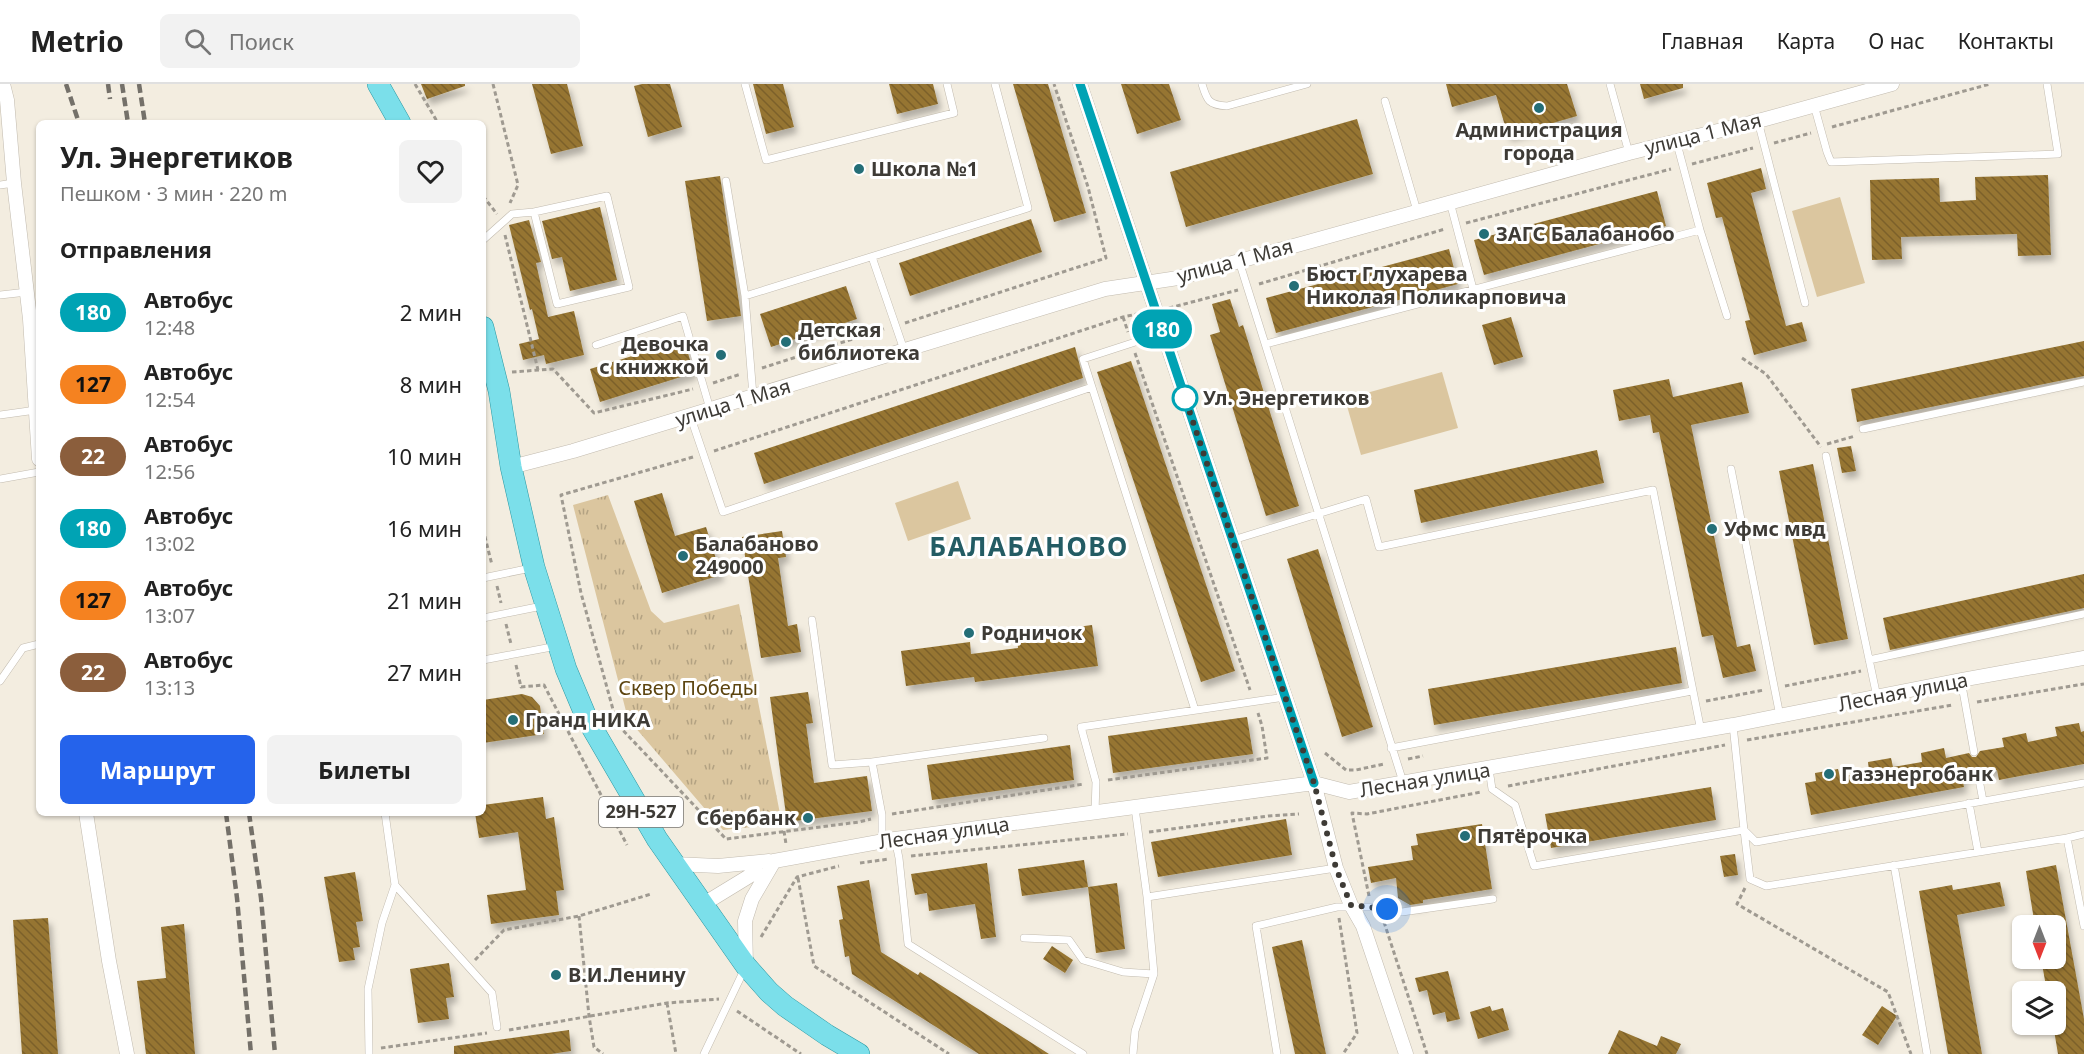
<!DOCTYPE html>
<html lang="ru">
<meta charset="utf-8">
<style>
:root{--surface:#fff;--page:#f2f2f2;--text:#222;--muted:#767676;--line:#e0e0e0;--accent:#2563eb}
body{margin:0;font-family:"Noto Sans",sans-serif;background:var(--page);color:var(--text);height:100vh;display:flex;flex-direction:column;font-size:22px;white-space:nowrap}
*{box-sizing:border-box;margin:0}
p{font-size:20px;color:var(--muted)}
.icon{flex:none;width:33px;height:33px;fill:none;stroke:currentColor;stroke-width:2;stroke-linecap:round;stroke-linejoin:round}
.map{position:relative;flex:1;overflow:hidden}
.details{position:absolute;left:36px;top:36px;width:450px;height:696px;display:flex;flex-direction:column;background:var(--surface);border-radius:9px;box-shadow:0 2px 4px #0004}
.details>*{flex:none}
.badge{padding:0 12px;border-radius:20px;font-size:21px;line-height:39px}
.needle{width:39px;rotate:180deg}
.tools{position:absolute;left:2012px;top:831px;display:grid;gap:12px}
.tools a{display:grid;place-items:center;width:54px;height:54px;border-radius:9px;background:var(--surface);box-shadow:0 2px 4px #0004;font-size:30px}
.you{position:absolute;width:30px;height:30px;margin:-15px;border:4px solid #fff;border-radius:50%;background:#1a73e8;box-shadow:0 0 0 9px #1a73e833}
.map>.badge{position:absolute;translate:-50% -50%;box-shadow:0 0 0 3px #fff}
h2{padding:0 24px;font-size:22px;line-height:54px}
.round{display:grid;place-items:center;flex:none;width:63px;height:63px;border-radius:9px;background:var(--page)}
.head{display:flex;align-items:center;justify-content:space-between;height:102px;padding:0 24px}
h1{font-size:28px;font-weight:700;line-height:45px}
.primary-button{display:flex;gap:12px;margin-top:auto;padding:12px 24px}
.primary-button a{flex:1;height:69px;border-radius:9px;background:var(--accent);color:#fff;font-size:24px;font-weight:700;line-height:69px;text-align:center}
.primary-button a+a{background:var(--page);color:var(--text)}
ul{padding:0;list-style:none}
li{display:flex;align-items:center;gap:18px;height:72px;padding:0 24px}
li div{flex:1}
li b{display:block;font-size:22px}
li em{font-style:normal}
li .badge{min-width:66px;font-weight:700;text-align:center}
header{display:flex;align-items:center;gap:36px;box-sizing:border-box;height:84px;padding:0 30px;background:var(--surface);border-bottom:2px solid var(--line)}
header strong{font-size:28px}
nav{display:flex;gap:33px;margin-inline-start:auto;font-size:21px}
.search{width:420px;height:54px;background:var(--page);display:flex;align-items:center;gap:15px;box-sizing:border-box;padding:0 21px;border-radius:9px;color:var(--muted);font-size:22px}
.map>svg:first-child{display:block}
</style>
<header>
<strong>Metrio</strong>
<div class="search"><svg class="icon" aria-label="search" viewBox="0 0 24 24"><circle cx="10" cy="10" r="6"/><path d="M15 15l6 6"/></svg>Поиск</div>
<nav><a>Главная</a><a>Карта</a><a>О нас</a><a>Контакты</a></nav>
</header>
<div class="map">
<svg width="2084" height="970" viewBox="0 0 2084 970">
<defs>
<pattern id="park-tufts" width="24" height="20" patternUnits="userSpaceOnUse" patternTransform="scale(1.5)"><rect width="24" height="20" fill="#dbc69f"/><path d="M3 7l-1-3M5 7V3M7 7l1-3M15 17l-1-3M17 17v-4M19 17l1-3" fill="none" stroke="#b3a282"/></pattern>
<pattern id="building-back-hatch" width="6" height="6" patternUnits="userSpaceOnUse" patternTransform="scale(1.5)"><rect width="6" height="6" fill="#967531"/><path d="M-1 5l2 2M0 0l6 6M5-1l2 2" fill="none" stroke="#7c612a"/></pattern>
<filter id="shadow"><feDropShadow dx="3.5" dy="6" stdDeviation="3" flood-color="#0004"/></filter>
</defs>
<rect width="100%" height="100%" fill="#f3ede0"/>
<path fill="#dbc69f" d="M1840 113 1865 199 1817 213 1792 127Z
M1442 288 1458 344 1361 371 1345 315Z
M958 397 971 435 908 457 895 419Z"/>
<path fill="url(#park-tufts)" d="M608 411 651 527 664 539 739 520 782 740 723 746 628 635 573 421Z"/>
<path fill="url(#building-back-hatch)" filter="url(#shadow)" d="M421 0H465V2L427 15Z
M532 0H567L583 62 551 70Z
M642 0H670L682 43 648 53 634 2Z
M753 0H783L794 43 766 50Z
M889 0H933L938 20 897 30Z
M1013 0H1048L1086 129 1054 138Z
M1121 0H1169L1181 36 1137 50Z
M1446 0H1567L1577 32 1508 52 1496 11 1452 23Z
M1640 0H1683V4L1644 15Z
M1357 35 1373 90 1186 143 1170 88Z
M1761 84 1766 105 1751 109 1786 242 1802 238 1807 257 1754 271 1745 237 1750 236 1722 133 1716 134 1707 99Z
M2048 91 2051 171 2018 172 2017 150 1901 153 1902 175 1872 176 1870 96 1939 94 1940 118 1976 116 1975 93Z
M720 92 741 232 707 237 685 97Z
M1657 107 1666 142 1484 191 1474 156Z
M600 123 617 196 570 207 562 173 552 175 542 137Z
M1031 135 1042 168 910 212 899 179Z
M529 136 541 178 536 179 548 233 574 227 584 271 546 280 544 271 523 276 519 260 539 255 532 225 530 226 509 141Z
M1449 165 1458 200 1276 249 1266 214Z
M846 202 857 235 771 263 760 230Z
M1230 215 1239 243 1243 241 1299 422 1266 432 1210 251 1220 248 1212 220Z
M1511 233 1523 273 1494 281 1482 241Z
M684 256 694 289 600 318 590 285Z
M2084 257V292L1857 338 1851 305Z
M1075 263 1083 294 764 400 754 369Z
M1131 277 1235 587 1201 598 1097 288Z
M1669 295 1673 313 1742 298 1749 329 1691 341 1737 563 1750 560 1756 587 1723 594 1713 551 1702 553 1659 348 1653 349 1650 331 1619 337 1613 306Z
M1851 362 1856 387 1842 389 1837 364Z
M1597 366 1604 399 1421 439 1414 406Z
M1813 380 1848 555 1814 561 1779 387Z
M662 409 675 452 706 443 721 491 662 509 634 417Z
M782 447 786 473 778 474 788 542 797 540 801 568 761 574 742 453Z
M1318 465 1373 643 1342 653 1287 475Z
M2084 490V524L1890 566 1883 534Z
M1092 541 1098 582 975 598 974 593 906 602 901 567 970 558 971 570 1018 564 1017 551Z
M1676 563 1682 599 1434 641 1428 605Z
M808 608 813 639 806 640 814 699 867 692 872 727 787 738 770 613Z
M522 610 532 613 540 622 544 650 483 659V616Z
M1247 633 1253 670 1113 689 1108 652Z
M2079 639 2081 648 2084 647V680L1999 696 1997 686 1984 689 1980 685H1976L1972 691 1962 693 1964 703 1811 731 1805 699 1816 697 1815 689 1838 685 1840 693 1869 687 1868 678 1891 674 1893 683 1922 678 1921 669 1944 664 1946 674 1969 669 1972 673H1976L1980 667 2004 663 2002 654 2026 649 2028 658 2057 652 2055 643Z
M1070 661 1074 696 932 716 927 681Z
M1711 703 1716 736 1551 764 1545 730Z
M543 713 546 735 554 733 564 806 556 807 559 831 491 840 487 811 526 806 518 748 479 754 475 729H483V721Z
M1286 735 1292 771 1158 793 1151 758Z
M1482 740 1492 805 1423 816V819L1410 821 1398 814 1396 794 1371 799 1368 783 1413 776 1411 762 1418 761 1416 750Z
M1735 770 1738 791 1724 793 1720 772Z
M1084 776 1088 803 1022 812 1018 785Z
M987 779 996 853 981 855 975 820 929 827 927 809 915 811 911 790Z
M2056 781 2084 935V970H2058L2053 940H2055V908H2047L2041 874H2055V842H2035L2026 787Z
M355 788 363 837 356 838 360 863 353 864 355 876 339 878 324 793Z
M869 796 881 868 918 891 920 888 1049 970H979L852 890 849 872 845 873 839 836 843 835 837 802Z
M2000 798 2005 822 1957 831 1982 970H1948L1919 807 1952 801 1953 806Z
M1117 799 1125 865 1096 869 1088 803Z
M48 834 58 970H22L13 836Z
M184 840 195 970H146L137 897 166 894 161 843Z
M1302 856 1326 970H1295L1272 863Z
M1052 862 1073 876 1065 889 1043 875Z
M449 879 454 913 446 914 449 935 418 939 410 885Z
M1448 887 1460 935 1447 938 1445 928 1433 931 1427 906 1419 908 1415 894Z
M1490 922 1492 927 1503 924 1509 946 1478 955 1470 928Z
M1882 922 1897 932 1878 961 1862 951Z
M569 946 571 967 551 970H454V962Z
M1619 946 1657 962 1661 952 1681 960 1676 970H1608Z"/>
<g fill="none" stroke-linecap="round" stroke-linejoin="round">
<g stroke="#c2bbaf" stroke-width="8">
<path id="service" d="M745 0 766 76 954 29 947 0
M1202 0C1207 17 1209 21 1227 22L1307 0
M1610 0 1629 69
M1385 17 1417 127
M1814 21 1827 68 1831 78 2058 70 2047 0
M1758 37 1805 219
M1676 56 1700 146 1727 232
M726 97 745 212 753 312
M0 101 14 99
M607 112 629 203 557 220 534 128Z
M1450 118 1473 205
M483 156 512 130 534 128
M872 173 904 266
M1239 177 1403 698
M0 211 27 208
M745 212 1028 124 995 0
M1163 249 1083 275 1195 626
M1266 260 1700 146
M596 261 683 232 710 325
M0 331 36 326
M690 331 723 428 1092 303
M1863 345 2084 298
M1826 372 1877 613
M1731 385 1780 632
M0 395 39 388
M1233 456 1366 415 1379 463 1653 406 1701 647
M483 494 531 484
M483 534 542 522
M812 536 832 681 872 678
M483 576 557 562
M1869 576 2084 530
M1961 596 1974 668
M0 597 23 564 39 560
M1733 641 1744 746 1756 758 2084 699
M1391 664 1692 607
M1489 685 1492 705 1515 721 1534 782 1744 746 1750 795 1766 802 2067 754 2084 842
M1978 690 1983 717
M1969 719 1978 768
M1135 724 1147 813 1336 784
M1095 728 1096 698 1081 643 1285 613
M2067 754 2084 750
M895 755 899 774 908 860 1083 970
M882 757V731L872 678 1044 654
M1894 781 1927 970
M395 801 492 909 497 943
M1024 854 1069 856 1083 876 1123 888 1154 890
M369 970 368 905 382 839 395 801 385 729
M704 970 745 884
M1133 970 1135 947 1154 890 1147 813
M1277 970 1256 842 1337 823H1372L1402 828 1493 815"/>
</g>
<g stroke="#c2bbaf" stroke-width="15">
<path id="minor" d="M3 0 7 16 14 99 30 235 39 375
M1080 0 1314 699 1336 784 1351 821 1363 842 1406 970
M511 383 573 367 1105 205 1178 194 1629 69 1758 37 1892 0
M86 729 109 877 127 970
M674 780 718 782 769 777
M702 821 774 777 895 755 1314 699 1349 708 1733 641 1961 596 2084 574
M746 882 745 837 752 815 773 779"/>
</g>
<g stroke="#2c98a2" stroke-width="22">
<path id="primary" d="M378 0 400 39
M483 243 499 307 511 383 534 483 566 585 587 635 657 755 746 882 769 908 785 922 827 951 859 970"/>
</g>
<path stroke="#9f9a91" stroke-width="3" stroke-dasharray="4.5 3" stroke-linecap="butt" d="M415 0 438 39
M493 0 518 101 510 119
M1832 43 1990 0
M1774 59 1811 49
M1692 80 1753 64
M483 112 497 130
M1466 139 1671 85
M505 151 538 286
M1259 200 1445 145
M1169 224 1238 206
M1123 233 1128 248
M905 239 1106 174 1088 103 1054 0
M1135 269 1250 606
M1742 274 1766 290 1821 363
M762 284 884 245
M512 288 553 285 594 329 693 305
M713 299 741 290
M1827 360 1855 352
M714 367 1123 233 1142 229
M693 373 561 411 581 509 617 640 726 755 859 738 871 735
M483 445 492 481
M497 502 501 519
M506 540 511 560
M516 581 521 603 544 601 627 761
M1785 602 1861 587
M1706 617 1764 606
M1977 618 2084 600
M1747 656 1953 621
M1325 669 1346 686H1356L1384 680
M1408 675 1423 672
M1108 696 1267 674 1262 642 1258 629
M1508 702 1725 661
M892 730 1084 700
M784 747 786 760
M1149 748 1268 732 1299 730
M911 772 1128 750
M860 779 889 775
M798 794 814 882 949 970
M1745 804 1737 820 1888 908 1911 970
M1369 812 1352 729 1367 730 1481 708
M579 832 589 932 594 963 603 970
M1339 834 1357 949 1343 970
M1384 838 1427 970
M761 853 797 793 839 782
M475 876 504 846 579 832 651 810
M667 919 676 970
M737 927 801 970
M509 946 667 919 719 915
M381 964 487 949"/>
<use href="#service" stroke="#fff" stroke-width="7"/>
<use href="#minor" stroke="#fff" stroke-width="14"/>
<use href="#primary" stroke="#7bdfea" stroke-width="21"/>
<path stroke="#747069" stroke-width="4.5" stroke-dasharray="9 4.5" stroke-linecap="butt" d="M66 0 79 39
M108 0 110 15
M122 0 128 39
M139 0 145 39
M226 729 237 814 251 970
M249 729 261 814 275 970"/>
</g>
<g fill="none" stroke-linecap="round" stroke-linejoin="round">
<g stroke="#fff" stroke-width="14">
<path id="line" d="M1080 0 1314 699"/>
</g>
<use href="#line" stroke="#00a3b4" stroke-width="9"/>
<path stroke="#3e3b36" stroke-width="6" stroke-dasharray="0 10.8" d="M1185 314 1184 311 1314 699 1336 784 1351 821 1387 825"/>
</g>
<g fill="#246e77" stroke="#fff" stroke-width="2">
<circle cx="1539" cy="24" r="6"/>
<circle cx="859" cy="85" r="6"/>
<circle cx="1484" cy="150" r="6"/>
<circle cx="1294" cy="202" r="6"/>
<circle cx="786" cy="258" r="6"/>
<circle cx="721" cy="271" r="6"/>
<circle cx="1712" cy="445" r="6"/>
<circle cx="683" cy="472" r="6"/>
<circle cx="969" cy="549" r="6"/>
<circle cx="513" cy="636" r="6"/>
<circle cx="1829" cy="690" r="6"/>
<circle cx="808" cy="734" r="6"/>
<circle cx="1465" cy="752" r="6"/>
<circle cx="556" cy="891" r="6"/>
</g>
<circle fill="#fff" stroke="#00a3b4" stroke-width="3" cx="1185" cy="314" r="12"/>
<g text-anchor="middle" stroke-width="6" stroke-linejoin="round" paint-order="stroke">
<rect fill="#fff" stroke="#787672" stroke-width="1.5" x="599" y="713" width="84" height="30" rx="4.5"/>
<g font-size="18" font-weight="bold" fill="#3e3b36">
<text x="641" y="734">29Н-527</text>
</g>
<g font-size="20" font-weight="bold" fill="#3e3b36" stroke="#fff" text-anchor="start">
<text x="1539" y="53" text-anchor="middle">Администрация<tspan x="1539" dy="23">города</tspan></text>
<text x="871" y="92">Школа №1</text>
<text x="1496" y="157">ЗАГС Балабанобо</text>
<text x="1306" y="197">Бюст Глухарева<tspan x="1306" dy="23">Николая Поликарповича</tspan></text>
<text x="798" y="253">Детская<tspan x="798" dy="23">библиотека</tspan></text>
<text x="709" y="267" text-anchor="end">Девочка<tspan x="709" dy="23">с книжкой</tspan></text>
<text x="1724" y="452">Уфмс мвд</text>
<text x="695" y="467">Балабаново<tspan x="695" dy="23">249000</tspan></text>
<text x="981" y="556">Родничок</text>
<text x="525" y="643">Гранд НИКА</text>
<text x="1841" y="697">Газэнергобанк</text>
<text x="796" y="741" text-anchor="end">Сбербанк</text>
<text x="1477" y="759">Пятёрочка</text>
<text x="568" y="898">В.И.Ленину</text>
</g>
<g font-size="20" fill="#3e3b36" stroke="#fff">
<text transform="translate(1703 50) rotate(-14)" y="7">улица 1 Мая</text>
<text transform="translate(1235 177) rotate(-15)" y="7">улица 1 Мая</text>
<text transform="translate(733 319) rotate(-17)" y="7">улица 1 Мая</text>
<text transform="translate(1903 608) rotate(-11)" y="7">Лесная улица</text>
<text transform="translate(1425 696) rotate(-9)" y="7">Лесная улица</text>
<text transform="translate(944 749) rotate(-8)" y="7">Лесная улица</text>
</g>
<g font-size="20" font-weight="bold" fill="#3e3b36" stroke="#fff" text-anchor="start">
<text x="1203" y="321">Ул. Энергетиков</text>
</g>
<g font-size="20" fill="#5c440f" stroke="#fff">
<text x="688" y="611">Сквер Победы</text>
</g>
<g font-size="26" font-weight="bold" letter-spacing="1.5" fill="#235c64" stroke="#fff">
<text x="1029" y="472">БАЛАБАНОВО</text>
</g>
</g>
</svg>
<div class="tools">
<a><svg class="needle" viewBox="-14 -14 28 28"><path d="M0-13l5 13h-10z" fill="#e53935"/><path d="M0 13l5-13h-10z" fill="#767676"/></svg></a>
<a><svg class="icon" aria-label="layers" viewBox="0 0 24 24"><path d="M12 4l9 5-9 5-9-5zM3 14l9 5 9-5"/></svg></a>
</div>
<div class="you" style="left:1387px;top:825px"></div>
<b class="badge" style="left:1162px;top:245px;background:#00a3b4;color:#fff">180</b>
<section class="details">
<div class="head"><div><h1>Ул. Энергетиков</h1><p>Пешком · 3 мин · 220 m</p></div><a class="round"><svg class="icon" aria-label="heart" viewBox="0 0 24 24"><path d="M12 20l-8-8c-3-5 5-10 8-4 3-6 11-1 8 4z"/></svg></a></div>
<h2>Отправления</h2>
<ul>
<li><span class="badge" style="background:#00a3b4;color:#fff">180</span><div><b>Автобус</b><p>12:48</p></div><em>2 мин</em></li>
<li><span class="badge" style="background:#f58220;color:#111">127</span><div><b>Автобус</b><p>12:54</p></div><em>8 мин</em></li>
<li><span class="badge" style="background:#8b5e3c;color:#fff">22</span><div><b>Автобус</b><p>12:56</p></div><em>10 мин</em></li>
<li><span class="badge" style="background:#00a3b4;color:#fff">180</span><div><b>Автобус</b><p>13:02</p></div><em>16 мин</em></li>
<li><span class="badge" style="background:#f58220;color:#111">127</span><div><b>Автобус</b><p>13:07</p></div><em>21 мин</em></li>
<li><span class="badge" style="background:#8b5e3c;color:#fff">22</span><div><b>Автобус</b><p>13:13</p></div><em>27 мин</em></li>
</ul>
<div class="primary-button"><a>Маршрут</a><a>Билеты</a></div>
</section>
</div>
